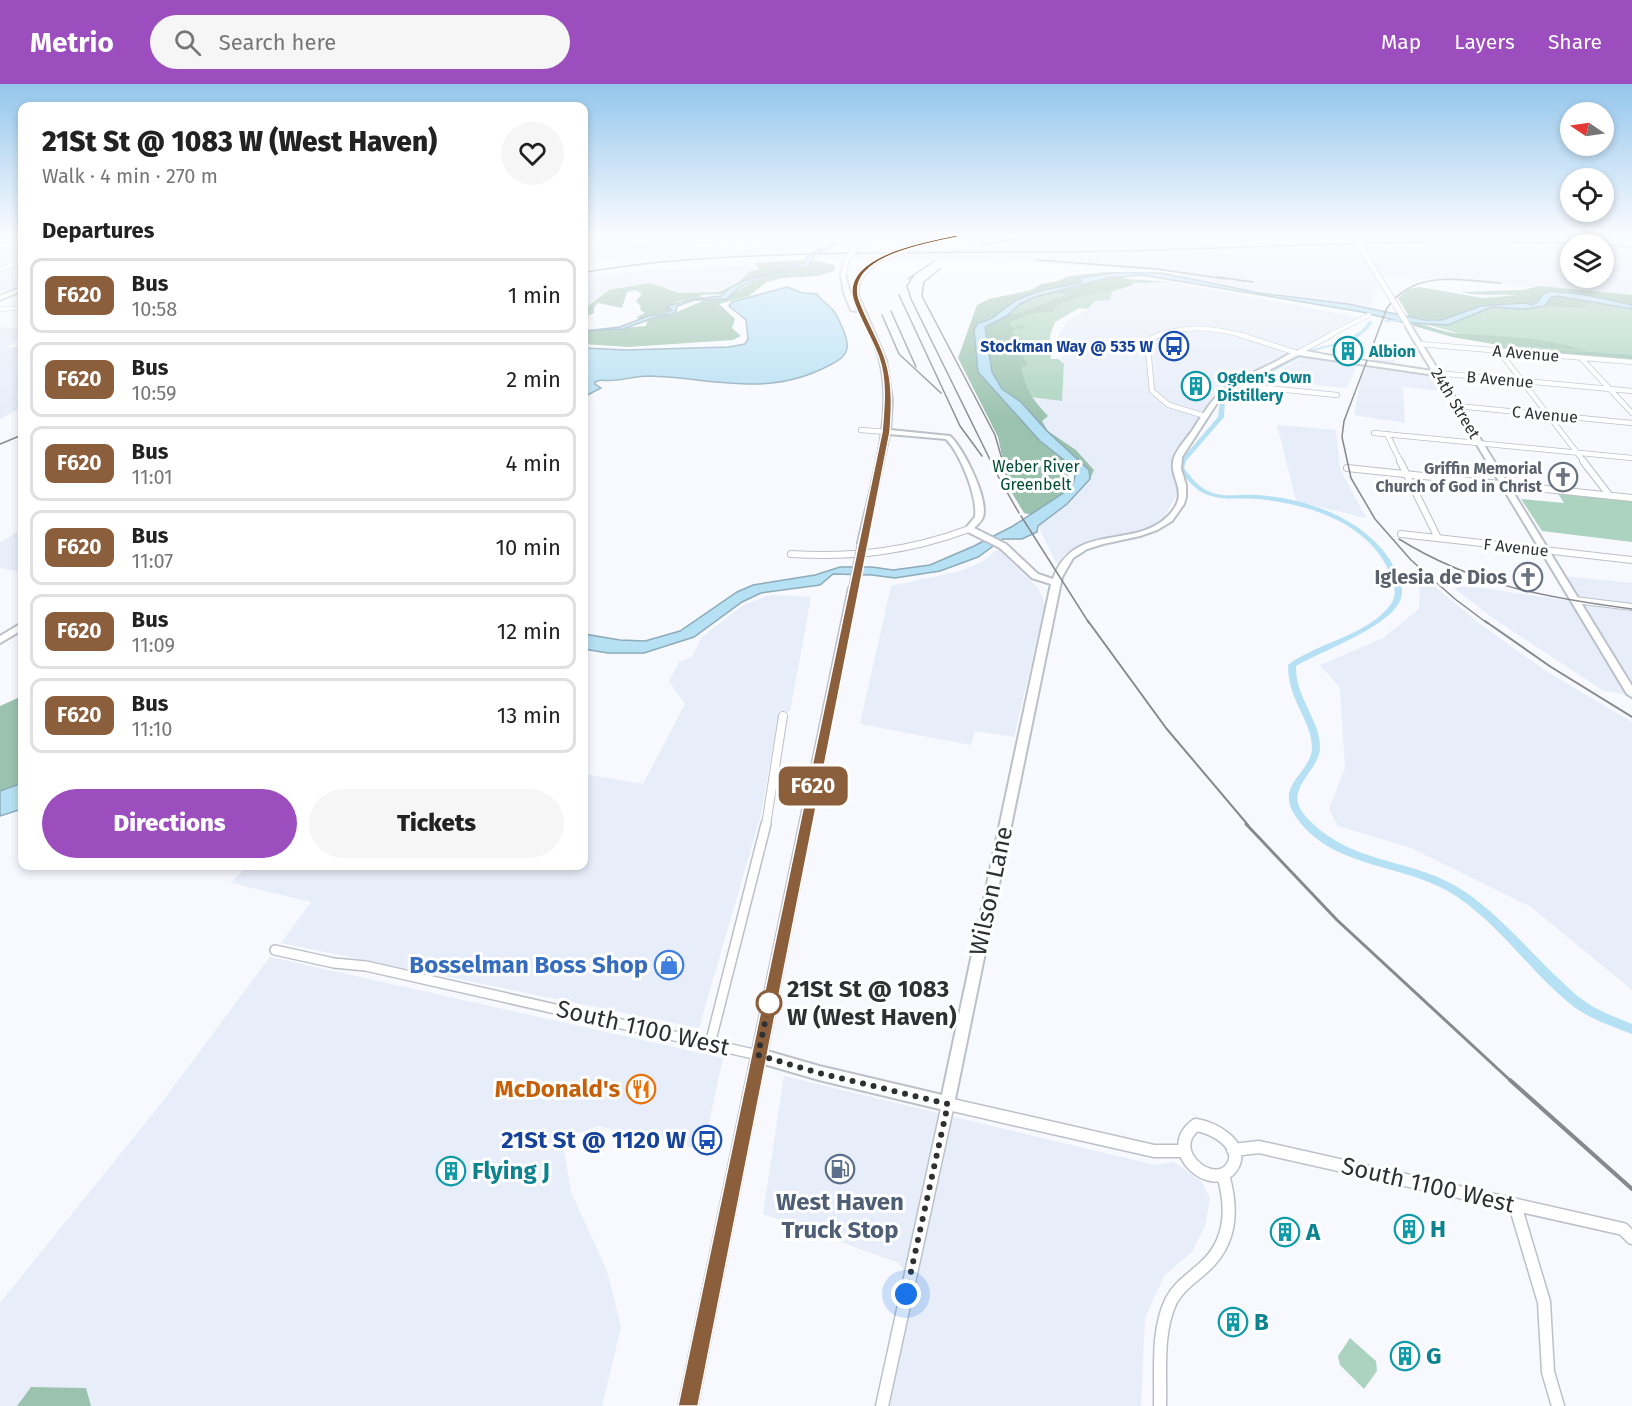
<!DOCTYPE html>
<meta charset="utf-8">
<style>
:root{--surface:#fff;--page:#f6f6f6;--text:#222;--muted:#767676;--line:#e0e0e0;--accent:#9c4ebf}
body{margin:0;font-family:"Fira Sans",sans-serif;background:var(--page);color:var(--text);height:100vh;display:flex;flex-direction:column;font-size:22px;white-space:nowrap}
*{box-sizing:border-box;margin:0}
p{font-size:20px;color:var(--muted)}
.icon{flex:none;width:33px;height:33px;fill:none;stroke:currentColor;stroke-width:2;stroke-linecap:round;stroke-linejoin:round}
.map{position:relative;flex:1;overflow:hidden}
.drawer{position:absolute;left:18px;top:18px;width:570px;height:768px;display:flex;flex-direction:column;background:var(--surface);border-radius:12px;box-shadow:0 3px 9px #0003}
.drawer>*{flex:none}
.badge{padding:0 12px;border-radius:9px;font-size:21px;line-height:39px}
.needle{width:39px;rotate:283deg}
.buttons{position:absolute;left:1560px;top:18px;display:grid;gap:12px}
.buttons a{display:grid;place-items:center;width:54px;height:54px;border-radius:50%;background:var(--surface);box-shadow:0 3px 9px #0003;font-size:30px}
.you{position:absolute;width:30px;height:30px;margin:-15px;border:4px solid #fff;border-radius:50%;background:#1a73e8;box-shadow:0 0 0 9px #1a73e833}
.map>.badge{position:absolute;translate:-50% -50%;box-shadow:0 0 0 3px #fff}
h2{padding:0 24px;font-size:22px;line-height:54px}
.round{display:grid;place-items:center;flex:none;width:63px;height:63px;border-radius:32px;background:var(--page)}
.headline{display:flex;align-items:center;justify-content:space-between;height:102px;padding:0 24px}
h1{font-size:28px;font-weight:800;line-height:45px}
.primary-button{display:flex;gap:12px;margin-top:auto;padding:12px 24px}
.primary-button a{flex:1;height:69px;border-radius:36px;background:var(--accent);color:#fff;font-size:24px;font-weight:800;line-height:69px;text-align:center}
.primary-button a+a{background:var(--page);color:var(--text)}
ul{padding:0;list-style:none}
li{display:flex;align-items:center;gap:18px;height:75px;margin:0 12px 9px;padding:0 12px;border:3px solid var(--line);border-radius:12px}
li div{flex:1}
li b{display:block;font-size:22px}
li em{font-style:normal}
li .badge{min-width:66px;font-weight:700;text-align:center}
header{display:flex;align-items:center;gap:36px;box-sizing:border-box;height:84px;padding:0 30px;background:var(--accent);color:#fff}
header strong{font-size:28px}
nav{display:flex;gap:33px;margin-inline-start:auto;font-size:21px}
.search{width:420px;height:54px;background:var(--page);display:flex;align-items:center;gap:15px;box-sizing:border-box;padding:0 21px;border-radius:33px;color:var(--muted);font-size:22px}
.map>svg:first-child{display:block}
</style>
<header>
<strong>Metrio</strong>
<div class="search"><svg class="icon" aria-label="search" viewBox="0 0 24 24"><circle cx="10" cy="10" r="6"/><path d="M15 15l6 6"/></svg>Search here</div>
<nav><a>Map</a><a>Layers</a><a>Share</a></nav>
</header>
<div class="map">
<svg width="1632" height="1322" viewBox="0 0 1632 1322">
<rect width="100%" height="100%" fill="#f7f9fe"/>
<path fill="#e7edf9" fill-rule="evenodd" d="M0 152H22V202L0 210Z
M785 152H826L819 162 812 163 807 168 584 178 585 154 756 165 765 155 781 156Z
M1023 152H1632V211L1375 191 1380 201 1372 207V223L1245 205 1178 192 1183 189 1009 176 824 175 822 168 958 163ZM1570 160H1604V194H1570Z
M742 181 755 182 756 184 738 199 719 208 679 209 656 200 596 215 584 225V194L641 187Z
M1172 198 1358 233 1223 303 1212 313 1173 372 1170 382 1178 401V408L1164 433 1153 441 1143 446 1095 455 1075 463 1063 472 1058 482 1038 442 1080 406 1094 386 1076 366 1048 347 1041 337 1047 332 1031 313 1062 316 1064 280 1058 277 1061 275 1059 250 1068 236 1092 224 1094 218 1110 216 1112 208 1132 202 1130 199Z
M0 243 22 245V252L4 265 22 262V323L0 335Z
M1375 260 1395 264 1394 285 1432 290 1442 307 1403 303 1405 339 1354 331 1361 294Z
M1304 273 1359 278 1347 304 1262 296Z
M1246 304 1259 305 1263 319 1231 316Z
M1277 341 1336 346 1340 385 1366 434 1296 417Z
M22 445V488L0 484V459Z
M998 465 1038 504 1045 520 1014 653 975 647 971 661 860 640 891 502 960 487 980 479Z
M1420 490 1476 537 1546 587 1632 638V906L1531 823 1411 764 1338 742 1329 725 1345 684 1340 604 1320 581 1383 554 1419 525Z
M1564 492 1632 499V598Z
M1468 502 1570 517 1626 610 1604 607 1493 534 1454 504Z
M771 511 811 513 790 628 779 627 761 730 699 944 281 859 311 818 231 799 247 782H584V690L643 700 685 620 669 597 679 578 692 573 702 553 745 520Z
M270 873 723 974 703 1066 599 1042 562 1055 571 1108 607 1187 621 1243 602 1322H91L86 1304 31 1303 17 1322H0V1219L159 1022Z
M784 992 1155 1081 1174 1078 1202 1098 1210 1114 1205 1142 1192 1168 1164 1192 1145 1234 1141 1322H889L914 1207 899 1179 763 1130Z"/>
<path fill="#acd3bf" d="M1119 192 1129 195 1133 201 1112 208 1110 216 1095 217 1088 225 1079 224 1055 238 1050 251 1051 275H1058L1064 280 1062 317 1031 313 1016 314 1007 232 1020 220 1035 213Z
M1558 212 1632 225V276L1497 265 1494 260 1426 240 1448 241 1492 223 1524 225 1544 222Z
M1557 408 1632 416V458L1542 447 1521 415 1564 419Z
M1350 1254 1376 1277 1377 1287 1364 1305 1340 1281 1338 1272Z"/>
<path fill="#9ac2ae" d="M806 176 801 181 736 201 723 210 701 211 700 213 676 218 668 223 672 226C662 232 651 231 640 236L637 233 645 229 640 226 641 223 636 217 642 210 636 206 627 208 622 224 598 219 594 223V229L584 233V225L609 206 651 199 679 209 719 208 738 199 750 187 760 185 754 179Z
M813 176 835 181 834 187 817 192 783 194 767 198 749 212 719 220 735 235 732 244 741 252 733 256 628 263 584 260V247L646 242 648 235 670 231 705 216H721L751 199 776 189 808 182Z
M1106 188 1112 189 1079 194 1082 197 1080 199C1058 203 1035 205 1015 217 1002 225 994 237 978 239V288L1040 357 1069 380 1068 406 1032 431 1024 429 1009 404 998 353 958 274 977 221 989 215 1032 206 1041 200 1058 197 1069 192Z
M1119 192 1125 195 1172 198 1131 199 1133 201C1107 209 1084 210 1060 220L1055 219 1058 222 1053 225 1054 228 1034 229 1009 238 1010 242 1015 244 1018 241 1027 243 1022 245 1016 244 1012 249 1022 256 1021 262 1026 267 1022 271 1028 280 1021 284C1028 309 1030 312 1048 332L1042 337 1048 347 1076 366 1094 386 1090 395 1089 386 1047 347 1021 318 1002 305 992 288 984 243 1009 229 1016 230 1064 212 1065 210 1048 209 1068 205 1073 206 1080 202Z
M1540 202 1632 211V221L1587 211 1551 207 1543 210 1538 218 1532 221 1524 219 1481 222 1442 236 1410 234 1398 214 1408 205 1419 203 1483 214 1517 211C1498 209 1480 213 1461 208L1522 206Z
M1558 212 1576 213 1590 219 1582 224 1545 222 1551 213Z
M1412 239C1426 240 1439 247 1453 249 1496 253 1541 252 1583 266L1499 261 1452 253 1414 242Z
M1506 262 1632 271V276L1501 266 1499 264Z
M22 612V699L0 707V622Z
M31 1303 86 1304 91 1322H17Z"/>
<path fill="#b6e0f3" stroke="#8dabb9" stroke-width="1.5" d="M838 152H844L843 157 816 170 808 182C783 188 743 193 727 215L694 216 677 222 676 227 670 231 653 234 623 245 584 247 620 243 648 232 666 230 672 226 667 222 694 215 721 212C738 192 775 191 799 181 805 179 807 172 811 169 821 163 834 163 838 152Z
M1112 189H1161L1260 209 1348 220 1425 236H1442L1481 222 1524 219 1532 221 1538 218 1543 210 1550 207 1587 211 1632 221V225L1558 212 1551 213 1545 222 1524 225 1492 223 1448 241 1426 240 1401 238 1362 228 1142 191 1108 194 1035 213 1020 220 1007 232 985 243 992 288 1002 305 1021 318 1047 347 1089 386 1090 395 1067 420 1038 442 1037 448 1022 455H1003L978 473 940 487 895 494 872 491 833 490 820 501 761 509 742 518 694 553 644 569H608L584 565V550L620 556 645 557 680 547 737 508 753 501 815 491 840 483H872L893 486 930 481 974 462 1013 442 1068 406 1074 398 1075 391 1069 380 1040 357 978 288 974 246 978 239C994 237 1001 225 1015 217 1036 206 1057 203 1080 199L1082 197 1078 194Z
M787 203 803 209 817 210C821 217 828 220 833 226 838 233 849 255 847 264 846 273 836 278 828 282 767 314 714 294 649 292 633 292 615 299 600 296L595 298V300L601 304 584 313V264L626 266 728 263 745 260 748 255 746 236 729 222 732 218Z
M22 699V725L0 732V707Z"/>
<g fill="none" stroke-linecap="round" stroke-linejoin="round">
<path fill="#b6e0f3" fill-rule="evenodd" d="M1409 235H1411V237L1386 238 1384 237 1386 236Z
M1369 237 1373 238C1353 265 1338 258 1312 268 1287 279 1260 295 1236 307L1225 316 1224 333 1186 377 1184 384C1191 393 1199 404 1210 408 1225 414 1241 410 1256 411 1305 414 1362 433 1390 476 1396 486 1405 502 1401 514 1393 542 1321 567 1296 582 1295 614 1321 637 1320 664 1319 687 1287 702 1301 726 1306 734 1313 740 1320 746 1361 779 1409 776 1454 801 1495 825 1525 863 1559 895 1567 902 1574 910 1583 916 1597 927 1616 933 1632 940V950C1613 943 1591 935 1574 923 1528 887 1497 835 1446 806 1396 779 1328 783 1294 730 1276 700 1311 689 1312 664 1312 645 1300 628 1294 612 1290 602 1288 592 1288 581 1295 575 1304 571 1312 567 1337 555 1368 546 1387 525 1399 513 1395 501 1389 487 1367 438 1308 420 1258 415 1242 413 1225 417 1208 411 1195 407 1186 394 1178 384L1181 376 1218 333 1220 316 1232 305 1309 266 1345 257 1362 246Z"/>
<g stroke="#bcc0c8" stroke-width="5">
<path id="street-far5" d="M584 153 750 164 756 163 766 152
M0 162 22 155
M0 186 22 177
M0 225 22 224
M1156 252C1186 240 1215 244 1246 252
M1328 252 1369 231"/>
</g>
<g stroke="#bcc0c8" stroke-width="6">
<path id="street-far4" d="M1160 251 1152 254 1148 264 1152 307 1169 321 1205 332
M1241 251 1297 269 1331 251
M1420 260 1632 278
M1499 267 1585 379
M1581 274 1632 329
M1437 289 1632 307
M1237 301 1337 311
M1457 322 1632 339
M861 346 886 348
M1374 349 1632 374
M1387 350 1401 379"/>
</g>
<g stroke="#bcc0c8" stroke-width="8">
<path id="street-far3" d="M1400 377 1438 454
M1583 377 1610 412
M1347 384 1632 414
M1401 450 1632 476
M791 470C854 474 910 467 969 445
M1575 516 1632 523"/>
</g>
<g stroke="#bcc0c8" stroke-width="10">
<path id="street-far2" d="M766 741 783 632"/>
</g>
<g stroke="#bcc0c8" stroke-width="12">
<path id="street-far1" d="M275 866 334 879 366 882 758 971
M710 960 766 740"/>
</g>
<g stroke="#bcc0c8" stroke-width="15">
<path id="street" d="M1196 1041C1213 1043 1246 1061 1232 1083 1214 1110 1161 1067 1196 1041Z
M1233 1066 1259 1063 1623 1145 1632 1154
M1515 1121 1544 1218 1548 1288 1558 1322
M882 1322 948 1020 1154 1067H1184
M1160 1322C1161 1287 1156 1249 1171 1217 1179 1202 1191 1195 1203 1184 1232 1159 1233 1125 1223 1091"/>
</g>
<g stroke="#bcc0c8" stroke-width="4">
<path id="secondary" d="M584 152H586V153L584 154Z
M867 152H872L857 165H853V163Z
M950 152H958L913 163 911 162Z
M841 190 845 191 856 227 851 226 844 209Z
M858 194 860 195 858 207 859 213 886 276 892 316 890 346 950 352C963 364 989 415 983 433 981 438 977 441 974 444L1006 460 1038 490 1053 495C1074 437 1133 466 1167 433 1193 408 1167 394 1174 374 1177 365 1186 355 1192 347 1199 336 1206 324 1215 314 1229 297 1254 289 1273 279 1280 276 1290 268 1298 267 1309 266 1322 271 1333 272 1366 277 1399 282 1432 287L1406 243 1411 242 1632 602V613L1627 610 1435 291 1298 271 1230 306 1219 316 1182 373 1181 385 1186 401V413L1184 420 1172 437 1157 446 1140 452 1103 460 1087 465 1073 474 1062 493 953 1025 948 1027 819 996 764 980 697 1322H679L849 504 853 501 857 504 767 967 819 982 942 1011 1051 500 1032 494 1000 464 966 447 965 445 975 433C978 413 960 369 946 355L889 350 866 459 862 461 858 459C870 403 894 334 880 277 875 257 862 232 853 213L852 207 856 195Z
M22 539V546L0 559V552Z"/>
</g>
<g stroke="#bcc0c8" stroke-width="3">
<path id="primary" d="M22 203V207L0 216V212Z"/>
</g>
<use href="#street-far5" stroke="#fff" stroke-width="4"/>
<use href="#street-far4" stroke="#fff" stroke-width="4.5"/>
<use href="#street-far3" stroke="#fff" stroke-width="6"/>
<use href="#street-far2" stroke="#fff" stroke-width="8"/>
<use href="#street-far1" stroke="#fff" stroke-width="9"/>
<use href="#street" stroke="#fff" stroke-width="12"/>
<use href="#secondary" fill="#fff" fill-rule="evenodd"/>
<use href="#primary" fill="#fff" fill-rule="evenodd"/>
<path stroke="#87898d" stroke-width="1.5" d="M979 161 1028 152
M1037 176 1157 185 1226 195
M940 185 924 198 922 212 995 351 1010 403
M584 188C614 184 643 179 673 177 820 165 968 170 1116 167 1288 163 1459 151 1632 163
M914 191 907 202 911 215 1000 396 1019 429
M1217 193 1253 198
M908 195 934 177
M899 211 960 342 982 372
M891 227 916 283
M882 231 899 270 941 309
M0 360 22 351
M1021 432 1089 539
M1399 455C1473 501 1547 514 1632 525
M1487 539 1455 515 1411 476 1375 435 1351 394 1342 353 1344 337 1387 224C1414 185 1460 196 1501 199"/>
<path stroke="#87898d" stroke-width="2" d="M1088 537 1166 644 1248 741
M1485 537 1551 583 1632 633"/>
<path stroke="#87898d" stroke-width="3" d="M1246 740 1337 836 1512 998"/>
<path stroke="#87898d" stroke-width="4" d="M1510 996 1632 1105"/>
<g stroke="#bcc0c8" stroke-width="7" stroke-linecap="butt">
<path id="secondary-bridge-far1" d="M1354 152 1409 243
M843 191 846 177 855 164
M858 195 875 177 913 162"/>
</g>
<g stroke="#bcc0c8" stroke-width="10" stroke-linecap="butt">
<path id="secondary-bridge" d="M853 504 862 459"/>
</g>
<use href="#secondary-bridge-far1" stroke="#fff" stroke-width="5"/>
<use href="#secondary-bridge" stroke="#fff" stroke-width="8"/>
</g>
<linearGradient id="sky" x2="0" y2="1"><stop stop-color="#94c6ec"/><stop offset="0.45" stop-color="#fbfcff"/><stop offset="1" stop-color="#fbfcff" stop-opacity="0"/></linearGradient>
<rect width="1632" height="337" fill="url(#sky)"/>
<path fill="#8b5e3c" stroke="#fff" stroke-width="1.5" d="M957 151 958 153C931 159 846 172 859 215 866 235 878 254 885 274 893 298 892 324 890 348L698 1322H678L882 348C884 324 887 298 879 274 872 254 859 235 853 215 841 171 928 157 957 151Z"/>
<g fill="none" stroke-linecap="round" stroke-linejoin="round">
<path stroke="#2e3032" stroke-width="6" stroke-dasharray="0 10.8" d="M769 919 758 971 819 989 948 1020 906 1210"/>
</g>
<defs>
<g id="bus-ring" transform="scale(1.5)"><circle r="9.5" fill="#fff" stroke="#1a4fb4" stroke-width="1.5"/><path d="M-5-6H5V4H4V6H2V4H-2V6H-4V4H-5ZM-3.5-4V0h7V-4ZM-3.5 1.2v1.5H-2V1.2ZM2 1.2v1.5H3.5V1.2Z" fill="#1a4fb4"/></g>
<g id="building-ring" transform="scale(1.5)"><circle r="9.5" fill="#fff" stroke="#0f9aa8" stroke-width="1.5"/><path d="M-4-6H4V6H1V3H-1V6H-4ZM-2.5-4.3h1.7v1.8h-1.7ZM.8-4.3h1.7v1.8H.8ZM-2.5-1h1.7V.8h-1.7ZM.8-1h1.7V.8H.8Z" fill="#0f9aa8"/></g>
<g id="church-ring" transform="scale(1.5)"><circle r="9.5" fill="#fff" stroke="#6b7280" stroke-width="1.5"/><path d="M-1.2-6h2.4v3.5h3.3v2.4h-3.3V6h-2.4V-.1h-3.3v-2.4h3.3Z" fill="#6b7280"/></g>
<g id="shop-ring" transform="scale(1.5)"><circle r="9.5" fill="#fff" stroke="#3f7fe0" stroke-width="1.5"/><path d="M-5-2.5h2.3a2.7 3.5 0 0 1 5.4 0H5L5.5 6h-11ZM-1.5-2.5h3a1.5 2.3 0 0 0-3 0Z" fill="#3f7fe0"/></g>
<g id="restaurant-ring" transform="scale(1.5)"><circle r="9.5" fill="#fff" stroke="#e8710a" stroke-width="1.5"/><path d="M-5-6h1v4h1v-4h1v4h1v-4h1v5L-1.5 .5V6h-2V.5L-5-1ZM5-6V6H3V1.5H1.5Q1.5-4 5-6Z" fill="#e8710a"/></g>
<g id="fuel-ring" transform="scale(1.5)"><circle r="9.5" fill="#fff" stroke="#5c6f8a" stroke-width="1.5"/><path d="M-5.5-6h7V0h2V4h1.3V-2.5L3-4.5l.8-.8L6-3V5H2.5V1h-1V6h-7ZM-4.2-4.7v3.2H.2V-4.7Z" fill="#5c6f8a"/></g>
</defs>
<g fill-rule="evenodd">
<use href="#bus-ring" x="1174" y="262"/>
<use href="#building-ring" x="1348" y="267"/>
<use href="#building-ring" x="1196" y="302"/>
<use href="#church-ring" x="1563" y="393"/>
<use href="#church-ring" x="1528" y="493"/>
<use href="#shop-ring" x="669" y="881"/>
<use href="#restaurant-ring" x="641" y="1005"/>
<use href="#bus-ring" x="707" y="1056"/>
<use href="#fuel-ring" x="840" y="1085"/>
<use href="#building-ring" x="451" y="1087"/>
<use href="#building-ring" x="1409" y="1145"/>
<use href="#building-ring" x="1285" y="1148"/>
<use href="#building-ring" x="1233" y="1238"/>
<use href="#building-ring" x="1405" y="1272"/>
</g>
<circle fill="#fff" stroke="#8b5e3c" stroke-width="3" cx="769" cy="919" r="12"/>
<g text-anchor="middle" stroke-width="6" stroke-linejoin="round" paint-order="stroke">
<g font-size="16" font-weight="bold" fill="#164399" stroke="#fff" text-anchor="end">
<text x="1153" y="268">Stockman Way @ 535 W</text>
</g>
<g font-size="16" font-weight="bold" fill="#0d838f" stroke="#fff" text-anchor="start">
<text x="1369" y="273">Albion</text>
<text x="1217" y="299">Ogden's Own<tspan x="1217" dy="18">Distillery</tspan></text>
</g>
<g font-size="16" fill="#2e3032" stroke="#fff">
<text transform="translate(1526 269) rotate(5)" y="6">A Avenue</text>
<text transform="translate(1500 295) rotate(5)" y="6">B Avenue</text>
<text transform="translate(1456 319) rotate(59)" y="6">24th Street</text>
<text transform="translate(1545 330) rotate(5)" y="6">C Avenue</text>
<text transform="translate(1516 463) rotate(6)" y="6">F Avenue</text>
</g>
<g font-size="16" fill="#004e34" stroke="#fff">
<text x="1036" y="388">Weber River<tspan x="1036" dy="18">Greenbelt</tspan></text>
</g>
<g font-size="16" font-weight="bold" fill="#5b616d" stroke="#fff" text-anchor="end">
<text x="1542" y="390">Griffin Memorial<tspan x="1542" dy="18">Church of God in Christ</tspan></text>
</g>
<g font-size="20" font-weight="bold" fill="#5b616d" stroke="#fff" text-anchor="end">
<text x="1507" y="500">Iglesia de Dios</text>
</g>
<g font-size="24" fill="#2e3032" stroke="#fff">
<text transform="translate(991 807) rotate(-78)" y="8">Wilson Lane</text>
<text transform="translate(643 944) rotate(13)" y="8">South 1100 West</text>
<text transform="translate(1428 1101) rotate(13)" y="8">South 1100 West</text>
</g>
<g font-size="24" font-weight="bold" fill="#366cbe" stroke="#fff" text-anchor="end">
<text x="648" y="889">Bosselman Boss Shop</text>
</g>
<g font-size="24" font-weight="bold" fill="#2e3032" stroke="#fff" text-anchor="start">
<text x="787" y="913">21St St @ 1083<tspan x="787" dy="28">W (West Haven)</tspan></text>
</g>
<g font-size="24" font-weight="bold" fill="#c56008" stroke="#fff" text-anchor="end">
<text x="620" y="1013">McDonald's</text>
</g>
<g font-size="24" font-weight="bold" fill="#164399" stroke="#fff" text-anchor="end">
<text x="686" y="1064">21St St @ 1120 W</text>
</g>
<g font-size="24" font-weight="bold" fill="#0d838f" stroke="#fff" text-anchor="start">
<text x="472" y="1095">Flying J</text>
<text x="1430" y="1153">H</text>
<text x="1306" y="1156">A</text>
<text x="1254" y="1246">B</text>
<text x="1426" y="1280">G</text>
</g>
<g font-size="24" font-weight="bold" fill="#4e5e75" stroke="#fff">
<text x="840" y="1126">West Haven<tspan x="840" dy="28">Truck Stop</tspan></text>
</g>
</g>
</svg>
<div class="buttons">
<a><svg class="needle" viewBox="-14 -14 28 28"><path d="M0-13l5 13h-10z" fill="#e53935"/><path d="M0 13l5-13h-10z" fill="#767676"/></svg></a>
<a><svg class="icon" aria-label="locate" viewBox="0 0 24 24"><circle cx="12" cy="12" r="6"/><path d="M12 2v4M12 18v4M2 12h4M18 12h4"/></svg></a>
<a><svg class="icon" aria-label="layers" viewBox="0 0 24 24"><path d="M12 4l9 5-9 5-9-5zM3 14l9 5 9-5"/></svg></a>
</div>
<div class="you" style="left:906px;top:1210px"></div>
<b class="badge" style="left:813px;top:702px;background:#8b5e3c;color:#fff">F620</b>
<section class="drawer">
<div class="headline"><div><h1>21St St @ 1083 W (West Haven)</h1><p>Walk · 4 min · 270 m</p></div><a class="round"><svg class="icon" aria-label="heart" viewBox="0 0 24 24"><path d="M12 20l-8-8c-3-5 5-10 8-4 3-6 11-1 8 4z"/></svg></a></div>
<h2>Departures</h2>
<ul>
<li><span class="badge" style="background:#8b5e3c;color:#fff">F620</span><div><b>Bus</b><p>10:58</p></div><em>1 min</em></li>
<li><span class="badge" style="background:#8b5e3c;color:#fff">F620</span><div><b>Bus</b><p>10:59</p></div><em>2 min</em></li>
<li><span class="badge" style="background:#8b5e3c;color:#fff">F620</span><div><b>Bus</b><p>11:01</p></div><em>4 min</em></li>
<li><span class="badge" style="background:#8b5e3c;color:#fff">F620</span><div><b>Bus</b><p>11:07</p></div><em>10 min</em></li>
<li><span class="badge" style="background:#8b5e3c;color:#fff">F620</span><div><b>Bus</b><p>11:09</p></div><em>12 min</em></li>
<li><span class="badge" style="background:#8b5e3c;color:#fff">F620</span><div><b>Bus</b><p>11:10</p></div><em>13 min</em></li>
</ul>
<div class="primary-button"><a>Directions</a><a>Tickets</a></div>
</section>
</div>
